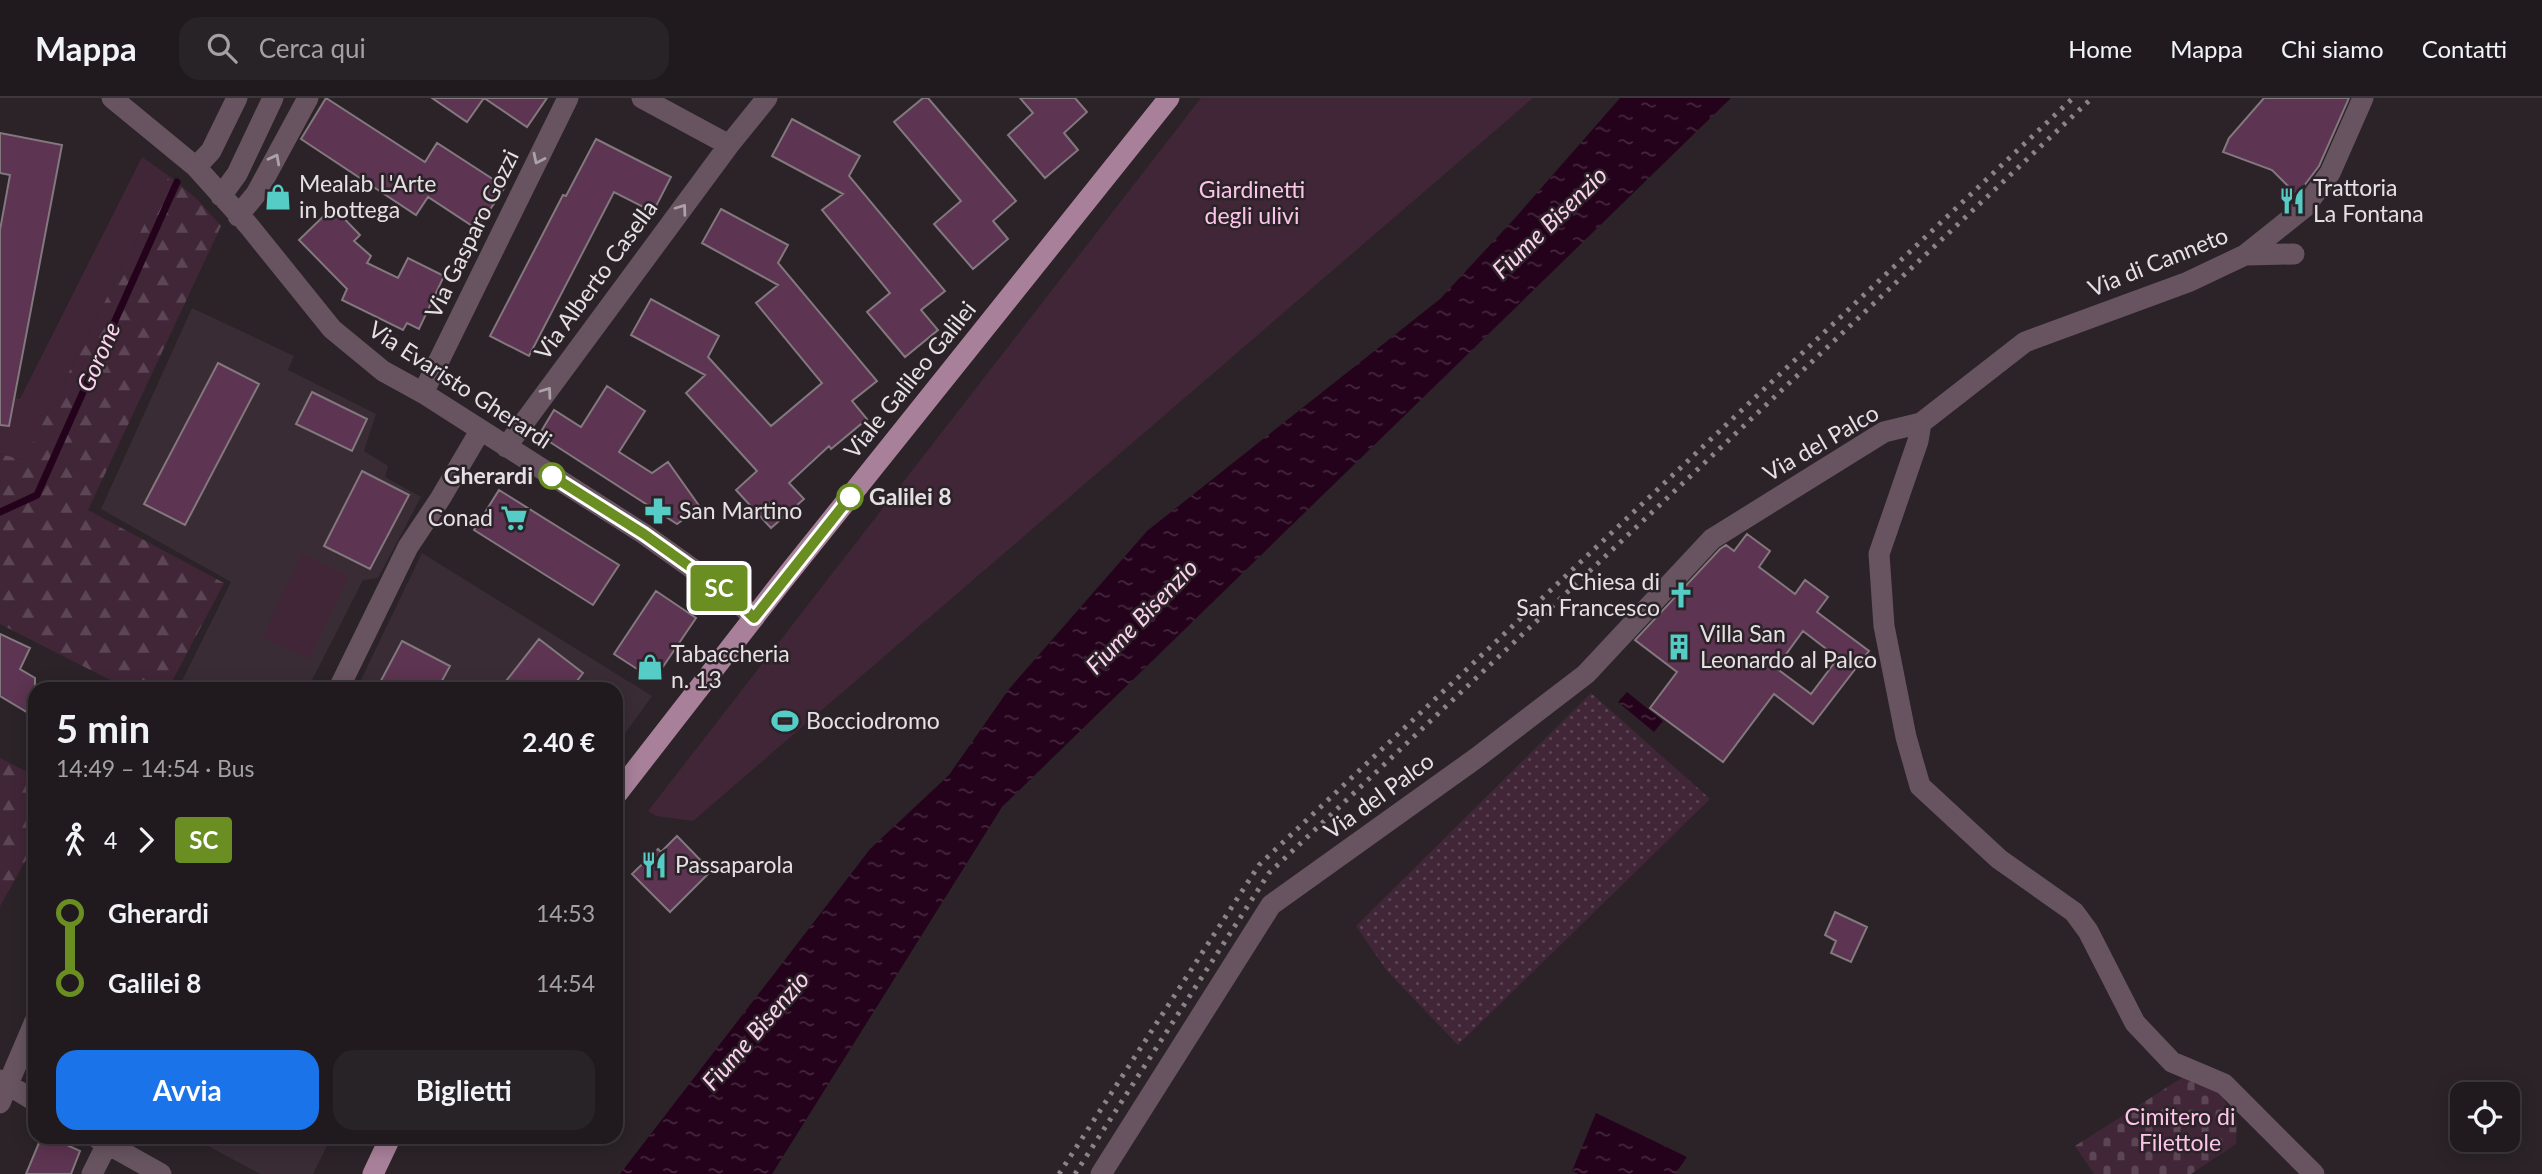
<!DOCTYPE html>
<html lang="it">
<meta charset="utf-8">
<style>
:root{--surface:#201a1e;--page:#282327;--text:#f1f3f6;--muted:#a2a1a4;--line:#3d383c;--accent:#1a73e8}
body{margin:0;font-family:Lato,sans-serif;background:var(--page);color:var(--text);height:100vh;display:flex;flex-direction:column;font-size:26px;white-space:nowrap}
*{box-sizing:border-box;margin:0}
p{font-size:23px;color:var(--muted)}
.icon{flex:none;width:38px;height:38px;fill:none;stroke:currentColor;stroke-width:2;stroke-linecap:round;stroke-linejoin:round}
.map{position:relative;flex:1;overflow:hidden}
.side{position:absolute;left:28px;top:584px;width:595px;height:462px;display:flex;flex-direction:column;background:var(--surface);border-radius:21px;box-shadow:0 4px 18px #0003,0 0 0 2px var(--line)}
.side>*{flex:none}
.badge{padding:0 14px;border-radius:5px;font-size:24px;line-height:46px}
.controls{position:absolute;left:2450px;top:984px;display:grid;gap:14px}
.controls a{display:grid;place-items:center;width:70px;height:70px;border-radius:14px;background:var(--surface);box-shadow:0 4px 18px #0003,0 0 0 2px var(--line);font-size:35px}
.map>.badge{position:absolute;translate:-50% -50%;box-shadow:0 0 0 4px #fff}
.legs{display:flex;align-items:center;gap:10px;height:77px;padding:0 28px;font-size:23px}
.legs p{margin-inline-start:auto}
.summary{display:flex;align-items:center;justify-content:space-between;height:119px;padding:0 28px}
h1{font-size:38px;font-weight:700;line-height:52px}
.primary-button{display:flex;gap:14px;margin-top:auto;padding:14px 28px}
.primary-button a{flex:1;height:80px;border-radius:21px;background:var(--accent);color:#fff;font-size:28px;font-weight:700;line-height:80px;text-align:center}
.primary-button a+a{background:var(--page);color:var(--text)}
ul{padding:0 28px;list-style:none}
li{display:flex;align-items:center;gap:24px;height:70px;font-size:26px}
li i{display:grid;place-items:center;width:10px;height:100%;margin:0 9px;background:currentColor}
li i::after{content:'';width:18px;height:18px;margin:-9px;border:5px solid;border-radius:50%;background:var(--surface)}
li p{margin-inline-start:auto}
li:first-child i{background:linear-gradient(#0000 50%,currentColor 0)}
li:last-child i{background:linear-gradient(currentColor 50%,#0000 0)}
header{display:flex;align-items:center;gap:42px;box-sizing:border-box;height:98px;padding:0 35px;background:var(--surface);border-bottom:2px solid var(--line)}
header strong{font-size:33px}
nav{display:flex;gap:38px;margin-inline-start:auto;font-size:24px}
.search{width:490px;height:63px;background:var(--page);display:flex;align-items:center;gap:18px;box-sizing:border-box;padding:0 24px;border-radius:21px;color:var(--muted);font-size:26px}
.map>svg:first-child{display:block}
</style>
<header>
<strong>Mappa</strong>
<div class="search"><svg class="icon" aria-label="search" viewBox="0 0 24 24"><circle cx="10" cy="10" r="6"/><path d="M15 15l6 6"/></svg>Cerca qui</div>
<nav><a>Home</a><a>Mappa</a><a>Chi siamo</a><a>Contatti</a></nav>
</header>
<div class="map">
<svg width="2542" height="1076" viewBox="0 0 2542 1076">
<defs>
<pattern id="forest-firs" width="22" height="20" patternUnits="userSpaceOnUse" patternTransform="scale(1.75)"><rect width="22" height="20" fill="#412638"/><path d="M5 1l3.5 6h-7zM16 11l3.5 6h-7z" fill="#5c4555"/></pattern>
<pattern id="cemetery-stones" width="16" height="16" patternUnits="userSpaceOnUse" patternTransform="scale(1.75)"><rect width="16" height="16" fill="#412638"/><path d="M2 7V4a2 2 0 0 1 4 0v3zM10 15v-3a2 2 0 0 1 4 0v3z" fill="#5c4555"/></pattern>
<pattern id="garden-dots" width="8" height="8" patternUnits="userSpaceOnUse" patternTransform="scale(1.75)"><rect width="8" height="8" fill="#412638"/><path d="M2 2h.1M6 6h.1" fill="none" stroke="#5c4555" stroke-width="1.8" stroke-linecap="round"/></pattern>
<pattern id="water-ripples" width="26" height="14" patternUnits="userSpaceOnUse" patternTransform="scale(1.75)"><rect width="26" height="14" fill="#24021c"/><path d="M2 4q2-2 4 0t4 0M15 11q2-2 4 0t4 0" fill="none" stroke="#44273d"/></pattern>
</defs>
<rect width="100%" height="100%" fill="#2b2328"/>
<path fill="#3a2c35" d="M192 210 294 258 288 272 376 316 364 353 388 368 385 379 421 399 378 480 363 482 307 592 178 591 231 484 101 411Z
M422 455 652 598 616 648V592H356Z
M193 1040H331L313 1076H260Z"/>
<path fill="#412638" d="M1201 0H1533L693 723 656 718 648 713Z
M142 59 169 78 24 362 0 356V297L20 301Z
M302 455 349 478 309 561 262 539Z"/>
<path fill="url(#forest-firs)" d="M169 78 196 100 221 128 88 412 224 485 168 591H128L0 526V356L24 362Z
M0 660 35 678V746L0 808Z"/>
<path fill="url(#cemetery-stones)" d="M2188 976 2218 992 2237 1024 2236 1046 2191 1076H2094L2075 1048Z"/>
<path fill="url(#garden-dots)" d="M1591 595 1710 701 1458 947 1387 873 1356 828Z"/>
<path fill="url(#water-ripples)" d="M1620 0H1731L1002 709 772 1076H620L870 751 949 677 1009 591 1147 433 1440 201 1515 120Z
M1627 594 1663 623 1654 634 1618 604Z
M1596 1015 1687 1059 1675 1076H1579L1572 1073Z"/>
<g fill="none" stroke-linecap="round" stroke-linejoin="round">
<path stroke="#24021c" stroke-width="7" d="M0 414 37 397 177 84"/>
</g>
<path fill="#5d3451" stroke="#82787e" stroke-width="2" fill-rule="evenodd" d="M326 0 425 64 437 45 505 89 477 131 428 99 416 117 301 41Z
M432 0H547L527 29 484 0 467 24Z
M923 0H928L1016 103 993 123 1008 141 973 171 934 126 961 103 894 24Z
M1020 0H1075L1087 14 1064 35 1078 52 1045 80 1008 37 1033 15Z
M2264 0H2349L2319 68 2297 97 2272 72 2223 54 2229 40Z
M792 21 860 58 849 78 945 193 921 212 938 232 905 259 867 214 890 195 822 112 843 96 772 58Z
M0 35 62 47 9 328 0 327V132L10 77 0 75Z
M596 41 671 79 653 114 614 94 529 258 490 238 563 97 566 98Z
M333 109 360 137 354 143 371 158 367 165 398 180 408 160 444 178 419 231 407 225 403 232 342 202 347 191 299 142Z
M721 111 788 147 778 165 877 283 852 303 867 321 831 351 829 348 789 385 804 401 771 430 736 392 757 373 686 295 705 277 631 237 651 201 719 238 708 259 771 328 822 285 756 205 778 187 702 145Z
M218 265 259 286 185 427 144 406Z
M607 288 645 313 619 354 652 375 668 364 700 409 677 426 539 337 554 312 581 329Z
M312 294 367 321 352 353 296 326Z
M362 373 409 397 370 471 324 448Z
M499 392 619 467 593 507 474 432Z
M1747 436 1770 453 1759 469 1795 496 1805 482 1828 499 1817 514 1869 553 1813 626 1774 596 1723 664 1650 610 1677 574 1635 542 1720 451 1726 447 1734 453ZM1803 533 1838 560 1811 596 1776 570Z
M656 493 696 520 654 582 614 556Z
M0 536 30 550 20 571 35 580V619L0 598Z
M539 541 583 575 570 592H499Z
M402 543 450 568 437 592H376Z
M677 738 711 773 670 814 632 776 658 751 661 754Z
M1835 814 1867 829 1851 864 1831 855 1836 843 1825 837Z
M41 1040H52L80 1053 71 1076H26Z"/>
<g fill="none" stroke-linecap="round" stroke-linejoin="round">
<path stroke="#675460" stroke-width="21" d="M112 0 196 69 249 128 332 231 383 273 423 295 644 436 735 501 754 520
M642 0 729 47
M196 69 211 53 237 0
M221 98 237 76 273 0
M238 118 256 96 308 0
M2245 157 2294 156
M423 295 568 0
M1921 325 2025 244 2188 184 2245 157 2305 109 2330 75 2363 0
M506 349 729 47 767 0
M338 592 408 449 440 401 480 333
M0 982 35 1003
M0 1005 35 923
M97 1040 161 1076
M92 1076 107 1046
M1101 1076 1271 807 1475 661 1586 576 1712 441 1884 334 1921 325 1918 343 1879 456 1884 528 1906 639 1920 688 1999 761 2074 814 2088 833 2135 925 2172 964 2224 986 2314 1076"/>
<path stroke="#a8809a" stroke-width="21" d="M616 697 780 486 1169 0
M373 1076 390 1040"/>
<path stroke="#8a8487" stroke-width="5" stroke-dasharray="3.5 7" stroke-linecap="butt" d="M1059 1076 1259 767 2073 0
M1075 1076 1269 775 2092 0"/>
</g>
<defs><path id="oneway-chevron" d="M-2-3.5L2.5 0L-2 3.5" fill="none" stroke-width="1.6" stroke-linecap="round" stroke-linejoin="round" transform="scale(1.75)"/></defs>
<g stroke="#aca1a8">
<use href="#oneway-chevron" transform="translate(275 61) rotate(-62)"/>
<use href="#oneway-chevron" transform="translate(538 61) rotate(116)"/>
<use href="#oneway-chevron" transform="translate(682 111) rotate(-54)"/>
<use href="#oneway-chevron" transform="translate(547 294) rotate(-54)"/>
</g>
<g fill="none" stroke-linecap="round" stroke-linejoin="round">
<g stroke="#fff" stroke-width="16">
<path id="line-1" d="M552 378 644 436 735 501 754 520 850 399"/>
</g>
<use href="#line-1" stroke="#6b8e23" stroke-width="10"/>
</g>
<defs>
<g id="shop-bare" transform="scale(2.1)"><path d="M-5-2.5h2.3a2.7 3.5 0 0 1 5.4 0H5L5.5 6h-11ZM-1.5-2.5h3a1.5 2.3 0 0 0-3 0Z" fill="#55cdc6" stroke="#2b2328" stroke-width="2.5" paint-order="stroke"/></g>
<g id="restaurant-bare" transform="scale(2.1)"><path d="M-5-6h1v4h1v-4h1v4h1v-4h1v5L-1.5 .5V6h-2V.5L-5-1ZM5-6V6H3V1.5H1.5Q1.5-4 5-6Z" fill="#55cdc6" stroke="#2b2328" stroke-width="2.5" paint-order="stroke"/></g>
<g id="pharmacy-bare" transform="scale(2.1)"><path d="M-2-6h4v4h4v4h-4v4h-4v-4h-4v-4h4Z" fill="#55cdc6" stroke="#2b2328" stroke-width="2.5" paint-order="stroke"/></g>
<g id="supermarket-bare" transform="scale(2.1)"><path d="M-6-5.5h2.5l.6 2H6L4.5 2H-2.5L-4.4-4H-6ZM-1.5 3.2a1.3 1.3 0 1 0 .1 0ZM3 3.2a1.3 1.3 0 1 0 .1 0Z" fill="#55cdc6" stroke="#2b2328" stroke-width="2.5" paint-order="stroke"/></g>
<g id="church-bare" transform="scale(2.1)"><path d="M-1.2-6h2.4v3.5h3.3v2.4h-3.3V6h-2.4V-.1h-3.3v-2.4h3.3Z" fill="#55cdc6" stroke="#2b2328" stroke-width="2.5" paint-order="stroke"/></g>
<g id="building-bare" transform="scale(2.1)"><path d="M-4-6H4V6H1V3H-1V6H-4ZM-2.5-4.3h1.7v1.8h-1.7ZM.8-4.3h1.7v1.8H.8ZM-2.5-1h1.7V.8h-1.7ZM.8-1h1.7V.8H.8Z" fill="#55cdc6" stroke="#2b2328" stroke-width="2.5" paint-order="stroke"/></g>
<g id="stadium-bare" transform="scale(2.1)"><path d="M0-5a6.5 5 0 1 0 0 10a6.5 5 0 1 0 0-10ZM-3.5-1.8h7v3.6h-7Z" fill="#55cdc6" stroke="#2b2328" stroke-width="2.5" paint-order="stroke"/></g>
</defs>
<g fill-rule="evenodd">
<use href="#shop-bare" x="278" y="99"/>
<use href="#restaurant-bare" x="2292" y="103"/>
<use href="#pharmacy-bare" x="658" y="413"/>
<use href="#supermarket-bare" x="514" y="420"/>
<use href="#church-bare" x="1681" y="497"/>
<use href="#building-bare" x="1679" y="549"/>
<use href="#shop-bare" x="650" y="569"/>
<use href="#stadium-bare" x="785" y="623"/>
<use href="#restaurant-bare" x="654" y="767"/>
</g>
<g fill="#fff" stroke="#6b8e23" stroke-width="3.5">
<circle cx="552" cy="378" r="12"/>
<circle cx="850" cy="399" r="12"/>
</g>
<g text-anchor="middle" stroke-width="5" stroke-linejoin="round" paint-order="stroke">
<g font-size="23" fill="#e5e0e3" stroke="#2b2328" text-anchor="start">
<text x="299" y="94">Mealab L'Arte<tspan x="299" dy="26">in bottega</tspan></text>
<text x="2313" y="98">Trattoria<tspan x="2313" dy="26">La Fontana</tspan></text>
<text x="679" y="421">San Martino</text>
<text x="493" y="428" text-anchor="end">Conad</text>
<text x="1660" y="492" text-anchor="end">Chiesa di<tspan x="1660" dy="26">San Francesco</tspan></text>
<text x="1700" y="544">Villa San<tspan x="1700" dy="26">Leonardo al Palco</tspan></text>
<text x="671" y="564">Tabaccheria<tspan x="671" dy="26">n. 13</tspan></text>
<text x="806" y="631">Bocciodromo</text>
<text x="675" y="775">Passaparola</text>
</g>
<g font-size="23" fill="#fdc4e9" stroke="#2b2328">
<text x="1252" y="100">Giardinetti<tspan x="1252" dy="26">degli ulivi</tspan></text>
<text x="2180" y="1027">Cimitero di<tspan x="2180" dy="26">Filettole</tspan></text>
</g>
<g font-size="23" fill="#e5e0e3" stroke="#2b2328">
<text transform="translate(472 136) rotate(-64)" y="8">Via Gasparo Gozzi</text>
<text transform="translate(2158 164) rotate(-22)" y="8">Via di Canneto</text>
<text transform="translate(596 182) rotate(-54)" y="8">Via Alberto Casella</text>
<text transform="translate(910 282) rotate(-51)" y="8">Viale Galileo Galilei</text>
<text transform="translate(460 287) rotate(33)" y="8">Via Evaristo Gherardi</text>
<text transform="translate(1821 345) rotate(-30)" y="8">Via del Palco</text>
<text transform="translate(1379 698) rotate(-36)" y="8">Via del Palco</text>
</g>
<g font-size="23" font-weight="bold" fill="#e5e0e3" stroke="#2b2328" text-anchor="end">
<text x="533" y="386">Gherardi</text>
<text x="869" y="407" text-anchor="start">Galilei 8</text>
</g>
<g font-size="24" font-style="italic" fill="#fdd2ee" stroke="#2b2328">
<text transform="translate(1550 125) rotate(-44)" y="8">Fiume Bisenzio</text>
<text transform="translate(99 259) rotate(-66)" y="8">Gorone</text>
<text transform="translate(1142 519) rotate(-46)" y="8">Fiume Bisenzio</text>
<text transform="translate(756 933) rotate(-49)" y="8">Fiume Bisenzio</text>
</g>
</g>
</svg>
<div class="controls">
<a><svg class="icon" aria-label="locate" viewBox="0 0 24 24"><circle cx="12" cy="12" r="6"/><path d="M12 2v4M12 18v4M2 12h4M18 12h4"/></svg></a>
</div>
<b class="badge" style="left:719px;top:490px;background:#6b8e23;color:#fff">SC</b>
<section class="side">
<div class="summary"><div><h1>5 min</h1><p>14:49 – 14:54 · Bus</p></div><b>2.40 €</b></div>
<div class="legs"><svg class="icon" aria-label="walk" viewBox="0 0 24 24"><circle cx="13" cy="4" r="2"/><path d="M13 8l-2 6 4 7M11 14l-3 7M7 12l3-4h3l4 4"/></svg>4<svg class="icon" aria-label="forward" viewBox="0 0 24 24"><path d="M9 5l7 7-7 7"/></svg><b class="badge" style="background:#6b8e23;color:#fff">SC</b></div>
<ul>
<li><i style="color:#6b8e23"></i><b>Gherardi</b><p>14:53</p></li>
<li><i style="color:#6b8e23"></i><b>Galilei 8</b><p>14:54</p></li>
</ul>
<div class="primary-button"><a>Avvia</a><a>Biglietti</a></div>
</section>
</div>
